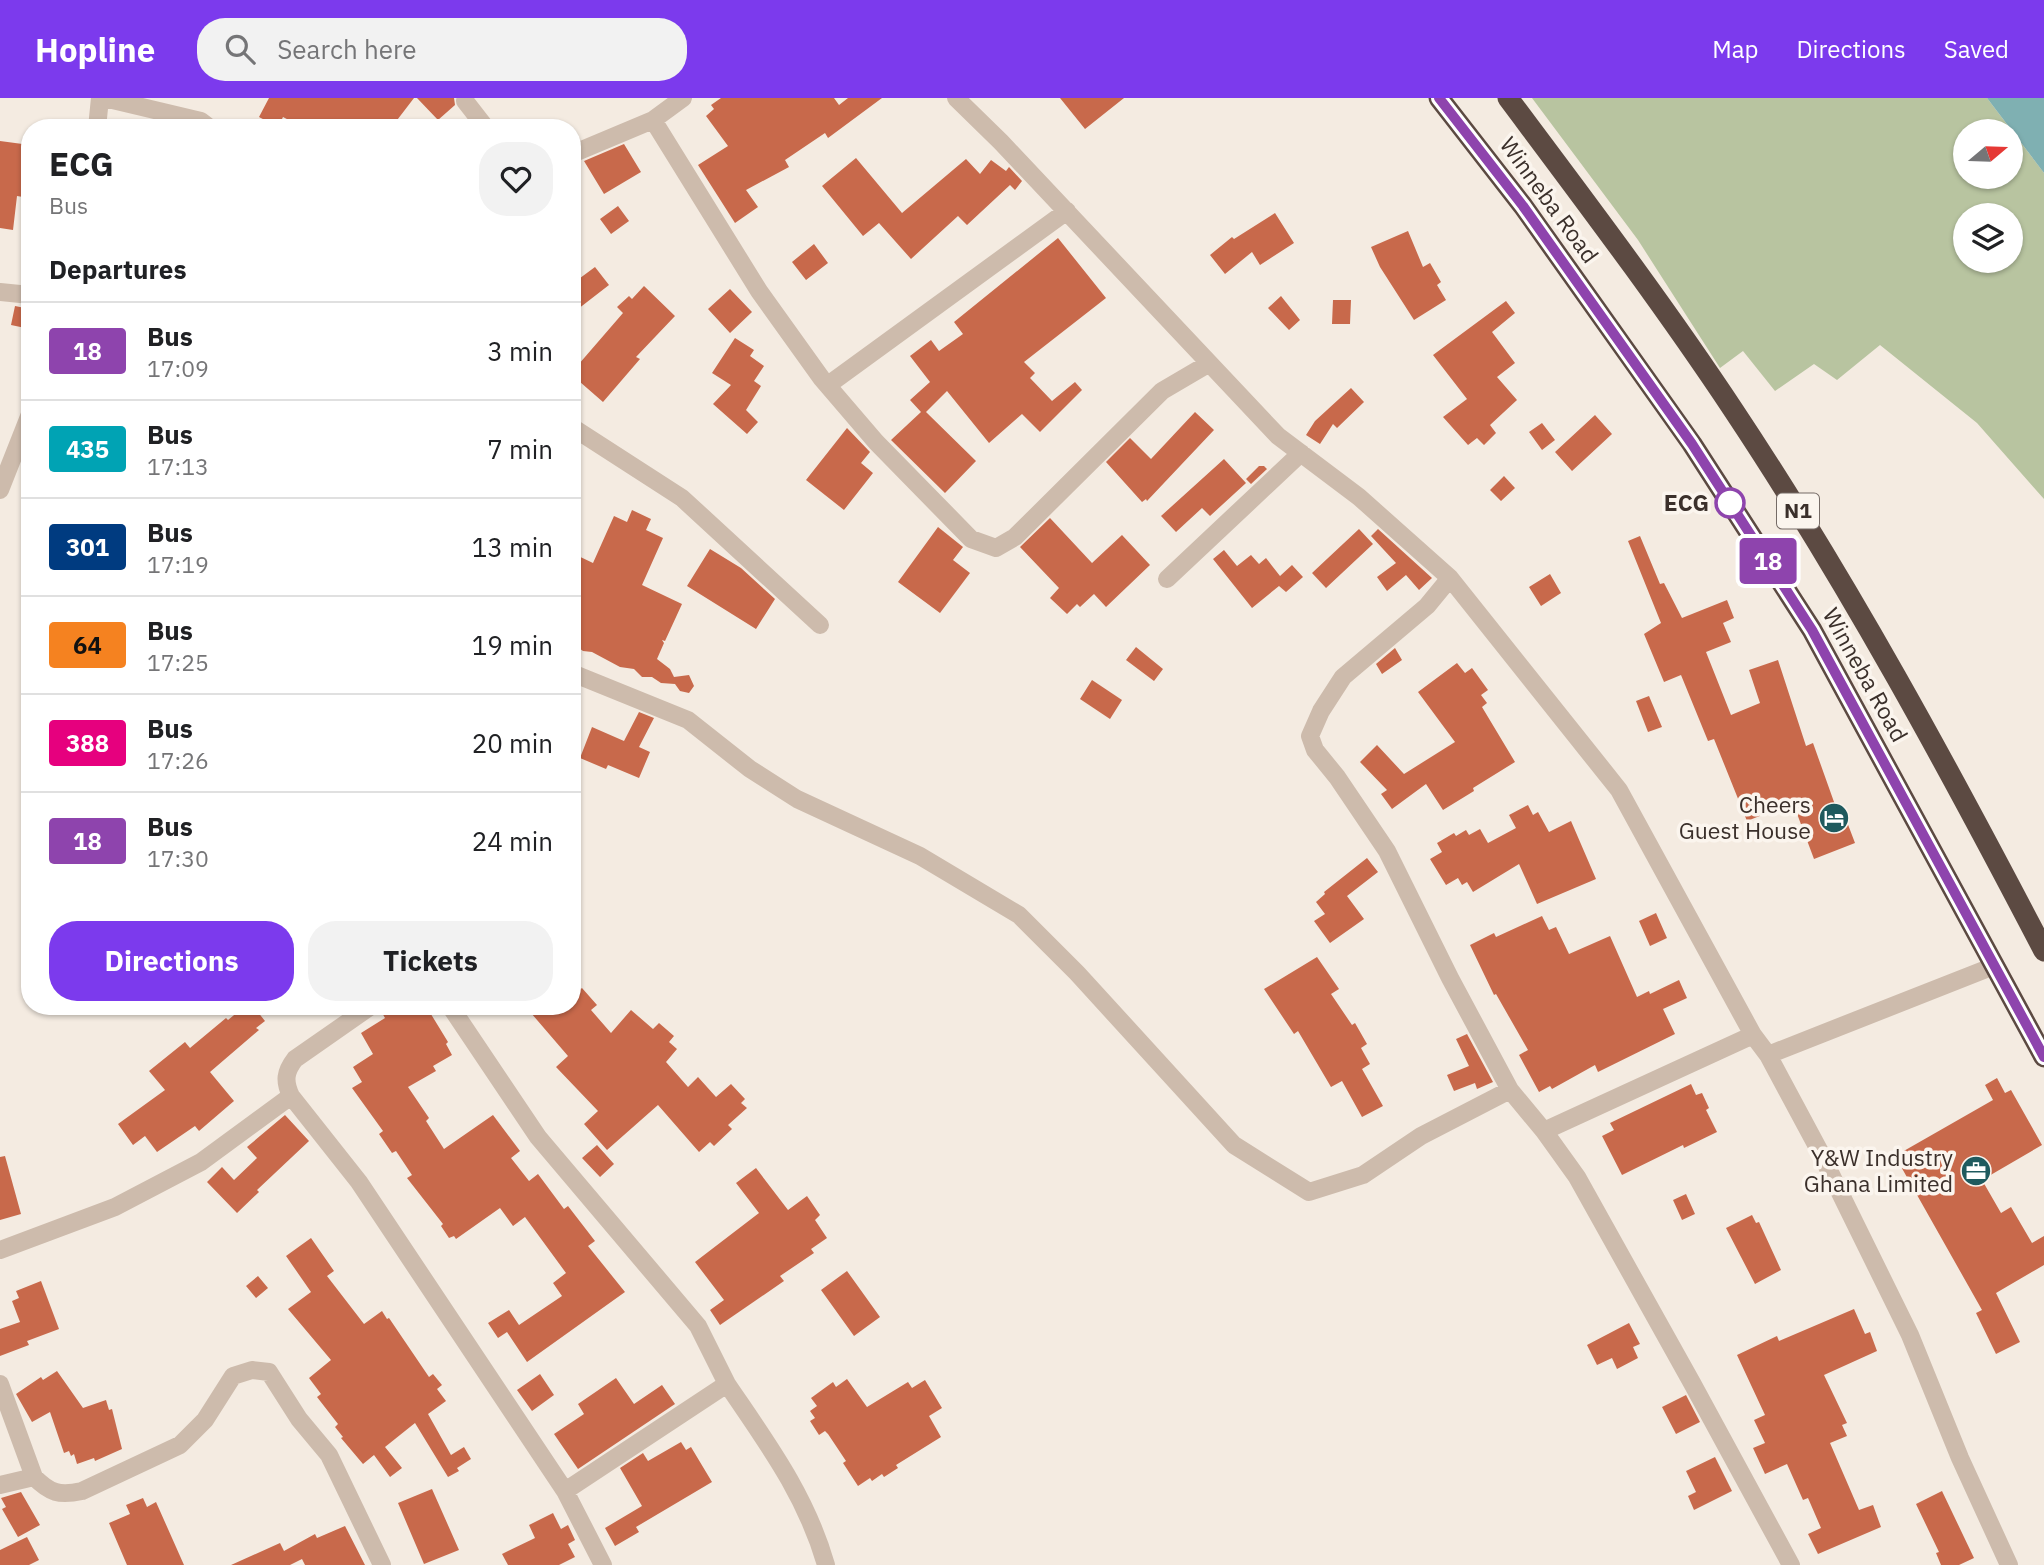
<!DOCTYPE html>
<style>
:root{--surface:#fff;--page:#f2f2f2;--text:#202124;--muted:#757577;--line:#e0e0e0;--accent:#7c3aed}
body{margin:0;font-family:"IBM Plex Sans",sans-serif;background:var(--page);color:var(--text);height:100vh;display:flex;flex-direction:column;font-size:26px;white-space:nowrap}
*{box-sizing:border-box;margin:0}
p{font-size:23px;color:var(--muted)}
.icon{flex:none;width:38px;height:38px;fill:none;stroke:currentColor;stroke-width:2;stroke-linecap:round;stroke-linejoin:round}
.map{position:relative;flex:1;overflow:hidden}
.drawer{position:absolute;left:21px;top:21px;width:560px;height:896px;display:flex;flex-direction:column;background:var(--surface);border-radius:28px;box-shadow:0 2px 5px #0004}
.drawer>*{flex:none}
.badge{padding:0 14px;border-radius:5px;font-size:24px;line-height:46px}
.needle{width:46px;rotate:71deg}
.buttons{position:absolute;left:1953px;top:21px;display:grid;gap:14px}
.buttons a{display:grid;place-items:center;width:70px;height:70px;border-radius:50%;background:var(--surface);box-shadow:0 2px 5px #0004;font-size:35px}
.map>.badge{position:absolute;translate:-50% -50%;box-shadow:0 0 0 4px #fff}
h2{padding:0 28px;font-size:26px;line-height:63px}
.round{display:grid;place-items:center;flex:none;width:74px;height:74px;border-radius:28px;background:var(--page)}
.headline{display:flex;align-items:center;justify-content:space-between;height:119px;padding:0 28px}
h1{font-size:33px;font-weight:800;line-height:52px}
.action{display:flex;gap:14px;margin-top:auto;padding:14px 28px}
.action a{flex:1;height:80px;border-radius:28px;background:var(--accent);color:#fff;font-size:28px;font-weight:800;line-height:80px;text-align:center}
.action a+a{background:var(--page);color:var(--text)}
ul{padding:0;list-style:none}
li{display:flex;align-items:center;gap:21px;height:98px;padding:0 28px;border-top:2px solid var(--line)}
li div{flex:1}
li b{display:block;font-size:26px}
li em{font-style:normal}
li .badge{min-width:77px;font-weight:700;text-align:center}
header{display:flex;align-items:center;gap:42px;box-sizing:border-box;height:98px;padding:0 35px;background:var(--accent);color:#fff}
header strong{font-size:33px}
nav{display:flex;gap:38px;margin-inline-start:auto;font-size:24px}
.search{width:490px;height:63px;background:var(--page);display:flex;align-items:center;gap:18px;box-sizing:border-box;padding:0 24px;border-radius:28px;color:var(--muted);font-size:26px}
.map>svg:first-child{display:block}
</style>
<header>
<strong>Hopline</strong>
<div class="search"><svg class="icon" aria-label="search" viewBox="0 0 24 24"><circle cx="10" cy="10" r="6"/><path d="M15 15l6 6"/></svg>Search here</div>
<nav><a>Map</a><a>Directions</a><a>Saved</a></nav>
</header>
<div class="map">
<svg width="2044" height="1467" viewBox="0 0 2044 1467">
<rect width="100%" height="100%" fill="#f4ebe1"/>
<path fill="#b8c4a0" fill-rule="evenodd" d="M1532 0H1987L2044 75V401L1977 325 1880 247 1837 282 1814 266 1775 293 1743 253 1720 270 1638 142ZM1965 33H2011V79H1965ZM1965 117H2011V163H1965Z"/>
<path fill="#7fb0b2" d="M1987 0H2044V75Z"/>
<path fill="#c8694b" d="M269 0H414L391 30H374L364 22 360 30H304L283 19 278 29 259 19Z
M417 0H454L455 7 438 22Z
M721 0H834L839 7 848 0H882L828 40 825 35 785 62 789 69 746 92 758 109 735 125 698 67 728 48 706 18 714 11 711 7Z
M1060 0H1124L1085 31Z
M0 43 30 47V96L23 95V99L17 98 13 132 0 130Z
M624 46 641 74 604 96 584 63Z
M856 60 902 115 966 61 980 76 991 62 1006 73 1009 69 1022 83 1015 92 1010 87 967 127 958 118 911 161 879 125 863 138 822 88Z
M618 108 629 123 611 136 600 121Z
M1275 115 1294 145 1260 167 1252 154 1225 176 1210 157 1232 139 1234 141Z
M1408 133 1423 169 1430 165 1441 184 1437 187 1446 202 1414 222 1380 169 1371 149Z
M1058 140 1106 200 1024 264 1035 275 1030 280 1052 303 1075 284 1082 292 1040 334 1022 316 989 345 947 293 926 314 976 363 945 395 891 342 921 314 910 302 930 284 910 258 931 242 939 253 963 236 954 224Z
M814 146 828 165 806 182 792 164Z
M595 169 609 187 578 211 572 203V186Z
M644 188 675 218 636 259 640 261 603 304 572 277V274L623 215 617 209 629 198 632 201Z
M730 191 752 214 730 235 708 211Z
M1281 198 1300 222 1289 232 1268 210Z
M1333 202H1351L1350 226H1332Z
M1506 203 1515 215 1492 234 1515 265 1497 279 1517 302 1490 327 1496 335 1484 347 1477 340 1468 347 1443 319 1467 301 1433 257Z
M15 208 30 211V231L11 227Z
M735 240 754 252 750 258 764 268 754 283 761 288 746 312 758 324 747 336 713 306 731 287 712 275Z
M1351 290 1364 304 1337 330 1333 326 1320 346 1306 337 1315 323Z
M1195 314 1214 332 1147 403 1146 401 1142 404 1106 364 1130 340 1151 361Z
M1595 317 1612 336 1572 373 1555 354Z
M1542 325 1555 342 1542 352 1529 334Z
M847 330 870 354 861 365 873 375 844 412 806 382Z
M1224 361 1246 385 1210 418 1202 410 1176 434 1161 418Z
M1259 368H1264L1267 371 1251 386 1246 381Z
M1504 378 1515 390 1501 403 1490 392Z
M632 412 651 421 646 432 663 440 642 487 682 506 665 543 662 542 664 545 657 561 670 571 674 579 689 577 694 588 689 595 680 593 675 586 661 585 652 579H642L634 571 620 569 592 554 583 553 572 545V455L593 465 614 418 627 424Z
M1050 420 1092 465 1122 437 1150 467 1106 509 1094 496 1080 509 1077 506 1067 516 1050 500 1059 490 1020 449Z
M938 429 963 449 953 462 970 475 940 515 898 484Z
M1359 431 1373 446 1326 490 1312 475Z
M1378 431 1432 480 1419 492 1406 477 1387 493 1377 479 1396 465 1371 438Z
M1640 438 1660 486 1664 485 1682 520 1727 502 1734 520 1723 525 1731 544 1706 554 1731 617 1760 605 1749 572 1778 562 1806 648 1813 645 1839 718 1844 716 1855 745 1814 761 1793 705 1747 723 1714 641 1708 643 1681 577 1664 584 1644 536 1661 525 1628 443Z
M710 451 741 470 775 501 756 531 687 488Z
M1224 452 1237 468 1251 457 1259 466 1266 460 1280 478 1292 467 1303 479 1286 494 1279 488 1252 510 1213 461Z
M1550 476 1561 495 1541 508 1529 489Z
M1136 549 1163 571 1154 583 1126 562Z
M1395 550 1402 562 1382 576 1376 566Z
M1457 565 1465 575 1472 570 1488 592 1481 597 1487 605 1482 609 1515 664 1473 690 1474 693 1443 712 1426 686 1392 711 1381 696 1387 692 1360 664 1377 647 1404 676 1455 644 1418 594Z
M1092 582 1122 602 1110 621 1080 601Z
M1649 598 1662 629 1648 634 1636 603Z
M639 614 654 620 639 649 650 654 639 680 608 667 606 671 580 660 592 629 624 643Z
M1528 707 1533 717 1538 714 1549 734 1571 723 1596 781 1537 806 1519 766 1473 794 1467 784 1462 787 1458 780 1446 787 1430 761 1442 754 1437 745 1454 735 1456 738 1466 732 1469 737 1480 731 1488 745 1516 730 1509 717Z
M1367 760 1378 774 1347 798 1364 821 1330 845 1314 823 1325 816 1316 804 1325 796 1324 794Z
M1656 815 1667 840 1650 848 1639 823Z
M1542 818 1549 832 1556 829 1569 856 1610 838 1637 899 1649 893 1650 896 1679 882 1687 900 1663 911 1675 936 1598 974 1595 967 1552 991 1550 988 1539 994 1519 957 1528 952 1496 896 1494 897 1470 847 1494 835 1496 839Z
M1317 859 1339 891 1331 896 1352 927 1355 925 1367 946 1361 950 1370 966 1362 971 1383 1008 1362 1019 1342 983 1331 989 1298 933 1294 936 1264 891Z
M582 890 597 907 591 912 611 935 631 912 653 931 659 925 674 938 669 944 677 951 666 964 688 989 698 979 716 999 731 986 745 1001 741 1005 747 1010 728 1027 732 1031 714 1048 710 1044 699 1054 658 1007 607 1052 584 1026 598 1013 556 969 568 958 525 908H572V898Z
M245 908H253L265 923 256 930 259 932 210 974 234 1003 199 1033 195 1028 157 1054 145 1038 133 1047 118 1026 165 992 149 973 185 944 190 950 226 920 228 922Z
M382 908H426L448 944 446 946 452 957 433 968 436 973 408 989 429 1020 426 1023 444 1051 493 1017 520 1053 511 1060 529 1083 538 1076 564 1111 568 1108 595 1143 588 1148 625 1194 527 1264 507 1234 498 1240 488 1225 509 1212 519 1227 562 1198 553 1185 566 1175 525 1119 513 1128 500 1110 456 1141 454 1138 449 1140 441 1128 443 1126 407 1080 412 1077 396 1053 392 1055 379 1036 383 1033 352 990 362 984 353 969 373 956 361 935 385 920 381 913Z
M1467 936 1493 984 1477 991 1475 985 1454 993 1447 977 1469 968 1456 941Z
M1997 980 2005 995 2011 992 2042 1047 1982 1082 2001 1115 2011 1109 2032 1145 2044 1138V1167L1996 1195 2020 1244 1996 1256 1976 1215 1982 1212 1895 1058 1993 1002 1985 987Z
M1691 986 1696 997 1702 995 1709 1010 1706 1012 1717 1034 1684 1050 1683 1047 1622 1077 1602 1038 1614 1032 1610 1025Z
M285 1017 309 1043 257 1092 259 1094 237 1115 207 1084 222 1069 234 1082 257 1060 247 1049Z
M597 1047 614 1066 600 1079 582 1060Z
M5 1058 21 1116 0 1122V1059Z
M756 1070 788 1112 807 1098 820 1117 815 1122 827 1140 811 1151 814 1155 780 1178 784 1183 720 1227 710 1212 724 1202 695 1164 759 1115 736 1085Z
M1686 1096 1695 1116 1682 1122 1673 1102Z
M1752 1117 1756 1125 1759 1124 1781 1172 1755 1186 1726 1130Z
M311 1140 334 1173 327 1178 364 1226 382 1213 387 1221 389 1220 429 1279 433 1276 442 1287 437 1291 446 1303 428 1316 451 1357 464 1349 471 1361 457 1370 459 1373 448 1379 415 1325 385 1349 402 1370 390 1379 374 1357 363 1366 341 1340 343 1339 335 1329 338 1326 317 1299 321 1296 309 1280 331 1262 288 1211 311 1194 286 1158Z
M847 1173 880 1219 854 1238 821 1192Z
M258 1178 268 1190 256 1200 246 1188Z
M41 1183 59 1231 27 1243 29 1247 0 1258V1231L20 1224 12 1203 19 1200 16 1193Z
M1854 1211 1865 1236 1870 1234 1877 1253 1824 1277 1847 1325 1842 1327 1847 1338 1830 1345 1859 1412 1873 1407 1881 1429 1818 1456 1808 1436 1821 1430 1808 1400 1803 1402 1787 1366 1765 1376 1753 1350 1765 1345 1754 1322 1765 1317 1737 1257 1777 1238 1779 1243Z
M1629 1225 1640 1246 1633 1249 1638 1260 1617 1271 1612 1260 1597 1267 1587 1247Z
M57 1273 83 1310 106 1302 109 1312 112 1311 122 1351 95 1363 94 1360 77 1366 74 1356 71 1358 69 1353 64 1355 50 1314 32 1324 16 1296 41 1279 43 1282Z
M540 1276 554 1297 532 1313 517 1292Z
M616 1280 634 1306 662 1287 675 1306 578 1371 554 1336 584 1316 578 1306Z
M847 1281 867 1309 908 1284 912 1290 925 1282 942 1310 929 1318 941 1339 896 1367 898 1370 884 1379 882 1376 872 1383 870 1380 858 1388 843 1365 846 1363 828 1336 825 1333 819 1337 810 1323 815 1320 810 1313 817 1308 811 1300 833 1284 836 1289Z
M1686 1297 1700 1324 1676 1336 1662 1309Z
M681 1344 686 1352 691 1349 712 1384 636 1429 639 1434 615 1448 605 1430 642 1408 620 1370 643 1355 648 1363Z
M1715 1359 1732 1393 1694 1412 1688 1398 1696 1394 1686 1373Z
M432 1391 459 1452 424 1466 398 1405Z
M1942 1393 1974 1460 1959 1467H1941L1936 1455 1939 1454 1916 1406Z
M21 1394 40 1427 18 1439 2 1411 6 1409 1 1400Z
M143 1400 147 1409 156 1404 184 1467H127L109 1425 130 1416 126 1407Z
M553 1415 561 1431 568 1427 575 1442 568 1446 575 1459 559 1467H508L502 1456 535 1440 529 1427Z
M345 1428 365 1467H305L302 1461 290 1467H231L280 1445 284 1453 315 1436 317 1440Z
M27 1439 39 1462 29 1467H0V1452Z"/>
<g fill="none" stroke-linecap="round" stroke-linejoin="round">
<path stroke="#cdbbac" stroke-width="18" d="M104 0 201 23 210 30
M956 0 1001 44 1278 338 1359 399 1450 480 1619 692 1753 937 1768 957 1819 1052 1910 1237 1960 1360 2009 1467
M465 3 486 30
M653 22 759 193 822 281 876 344 971 441 996 450 1015 439 1162 293 1208 266
M97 30 100 0
M572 56 653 22 683 0
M0 194 30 197
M828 287 1067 113
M572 329 682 400 820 527
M0 392 30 316
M1450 480 1427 508 1343 579 1321 613 1310 638 1315 652 1337 679 1387 753 1450 880 1510 992 1544 1033 1577 1079 1692 1285 1791 1467
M1167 481 1301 355
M572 575 688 622 750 671 797 701 920 758 1019 817 1077 875 1234 1047 1309 1094 1363 1077 1421 1038 1510 992
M371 908 295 961C285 974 284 983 291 998L359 1084 565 1393 603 1467
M450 908 538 1039 698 1228 727 1286 565 1393
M1768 957 1994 868
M1544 1033 1753 937
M0 1152 115 1109 201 1064 291 998
M0 1286 34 1379C50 1395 59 1398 82 1393L180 1347 205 1322 233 1278 252 1272 269 1274 299 1321 329 1357 382 1467
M727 1286C767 1345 806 1397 826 1467
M0 1387 34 1379"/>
<path stroke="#5c4a42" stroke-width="21" d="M1439 0 1523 108 1692 346 1812 532 2044 959
M1508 0C1585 103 1663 206 1734 313 1849 486 1948 669 2044 853"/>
</g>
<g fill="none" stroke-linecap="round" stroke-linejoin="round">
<g stroke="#fff" stroke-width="16">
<path id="line" d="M1439 0 1523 108 1692 346 1812 532 2044 959"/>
</g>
<use href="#line" stroke="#8e44ad" stroke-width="10"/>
</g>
<defs>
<g id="hotel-disc" transform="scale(1.575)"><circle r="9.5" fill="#1f5a5e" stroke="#fbf5ee"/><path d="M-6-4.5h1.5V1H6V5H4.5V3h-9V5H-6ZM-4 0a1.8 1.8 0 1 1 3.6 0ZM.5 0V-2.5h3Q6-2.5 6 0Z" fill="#fff"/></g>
<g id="office-disc" transform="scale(1.575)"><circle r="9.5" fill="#1f5a5e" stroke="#fbf5ee"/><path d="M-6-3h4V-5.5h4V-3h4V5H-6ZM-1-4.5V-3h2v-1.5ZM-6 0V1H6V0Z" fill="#fff"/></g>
</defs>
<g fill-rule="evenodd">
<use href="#hotel-disc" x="1834" y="720"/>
<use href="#office-disc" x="1976" y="1073"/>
</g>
<circle fill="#fff" stroke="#8e44ad" stroke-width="3.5" cx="1730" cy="405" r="14"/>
<g text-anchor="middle" stroke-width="7" stroke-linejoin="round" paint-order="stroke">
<rect fill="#fbf5ee" stroke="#756b66" stroke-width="2" x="1777" y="395.5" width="42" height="35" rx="5"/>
<g font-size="21" font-weight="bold" fill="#3b302b">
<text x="1798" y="420">N1</text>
</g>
<g font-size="23" fill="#3b302b" stroke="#fbf5ee">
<text transform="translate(1549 102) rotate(54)" y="8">Winneba Road</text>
<text transform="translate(1865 577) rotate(61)" y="8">Winneba Road</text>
</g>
<g font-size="23" font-weight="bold" fill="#3b302b" stroke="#fbf5ee" text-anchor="end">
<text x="1709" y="413">ECG</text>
</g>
<g font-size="23" fill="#3b302b" stroke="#fbf5ee" text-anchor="end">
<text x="1811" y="715">Cheers<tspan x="1811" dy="26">Guest House</tspan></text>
<text x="1953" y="1068">Y&amp;W Industry<tspan x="1953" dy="26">Ghana Limited</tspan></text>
</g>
</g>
</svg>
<div class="buttons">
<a><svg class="needle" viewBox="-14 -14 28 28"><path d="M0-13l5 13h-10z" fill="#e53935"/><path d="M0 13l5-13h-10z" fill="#757577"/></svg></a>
<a><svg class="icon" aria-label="layers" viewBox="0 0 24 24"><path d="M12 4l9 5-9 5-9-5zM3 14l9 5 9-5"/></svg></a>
</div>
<b class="badge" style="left:1768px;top:463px;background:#8e44ad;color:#fff">18</b>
<section class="drawer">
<div class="headline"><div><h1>ECG</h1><p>Bus</p></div><a class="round"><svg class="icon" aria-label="heart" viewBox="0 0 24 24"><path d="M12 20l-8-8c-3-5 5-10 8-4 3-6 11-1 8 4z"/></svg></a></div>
<h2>Departures</h2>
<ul>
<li><span class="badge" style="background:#8e44ad;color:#fff">18</span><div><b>Bus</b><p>17:09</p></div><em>3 min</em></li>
<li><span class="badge" style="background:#00a3b4;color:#fff">435</span><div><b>Bus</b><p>17:13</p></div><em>7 min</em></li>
<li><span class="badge" style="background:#003b80;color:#fff">301</span><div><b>Bus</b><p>17:19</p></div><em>13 min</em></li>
<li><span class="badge" style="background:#f58220;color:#111">64</span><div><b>Bus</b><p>17:25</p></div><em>19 min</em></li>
<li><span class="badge" style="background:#e6007e;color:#fff">388</span><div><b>Bus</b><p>17:26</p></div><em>20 min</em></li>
<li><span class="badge" style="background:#8e44ad;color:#fff">18</span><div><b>Bus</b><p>17:30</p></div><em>24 min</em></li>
</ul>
<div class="action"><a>Directions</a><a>Tickets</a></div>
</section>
</div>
